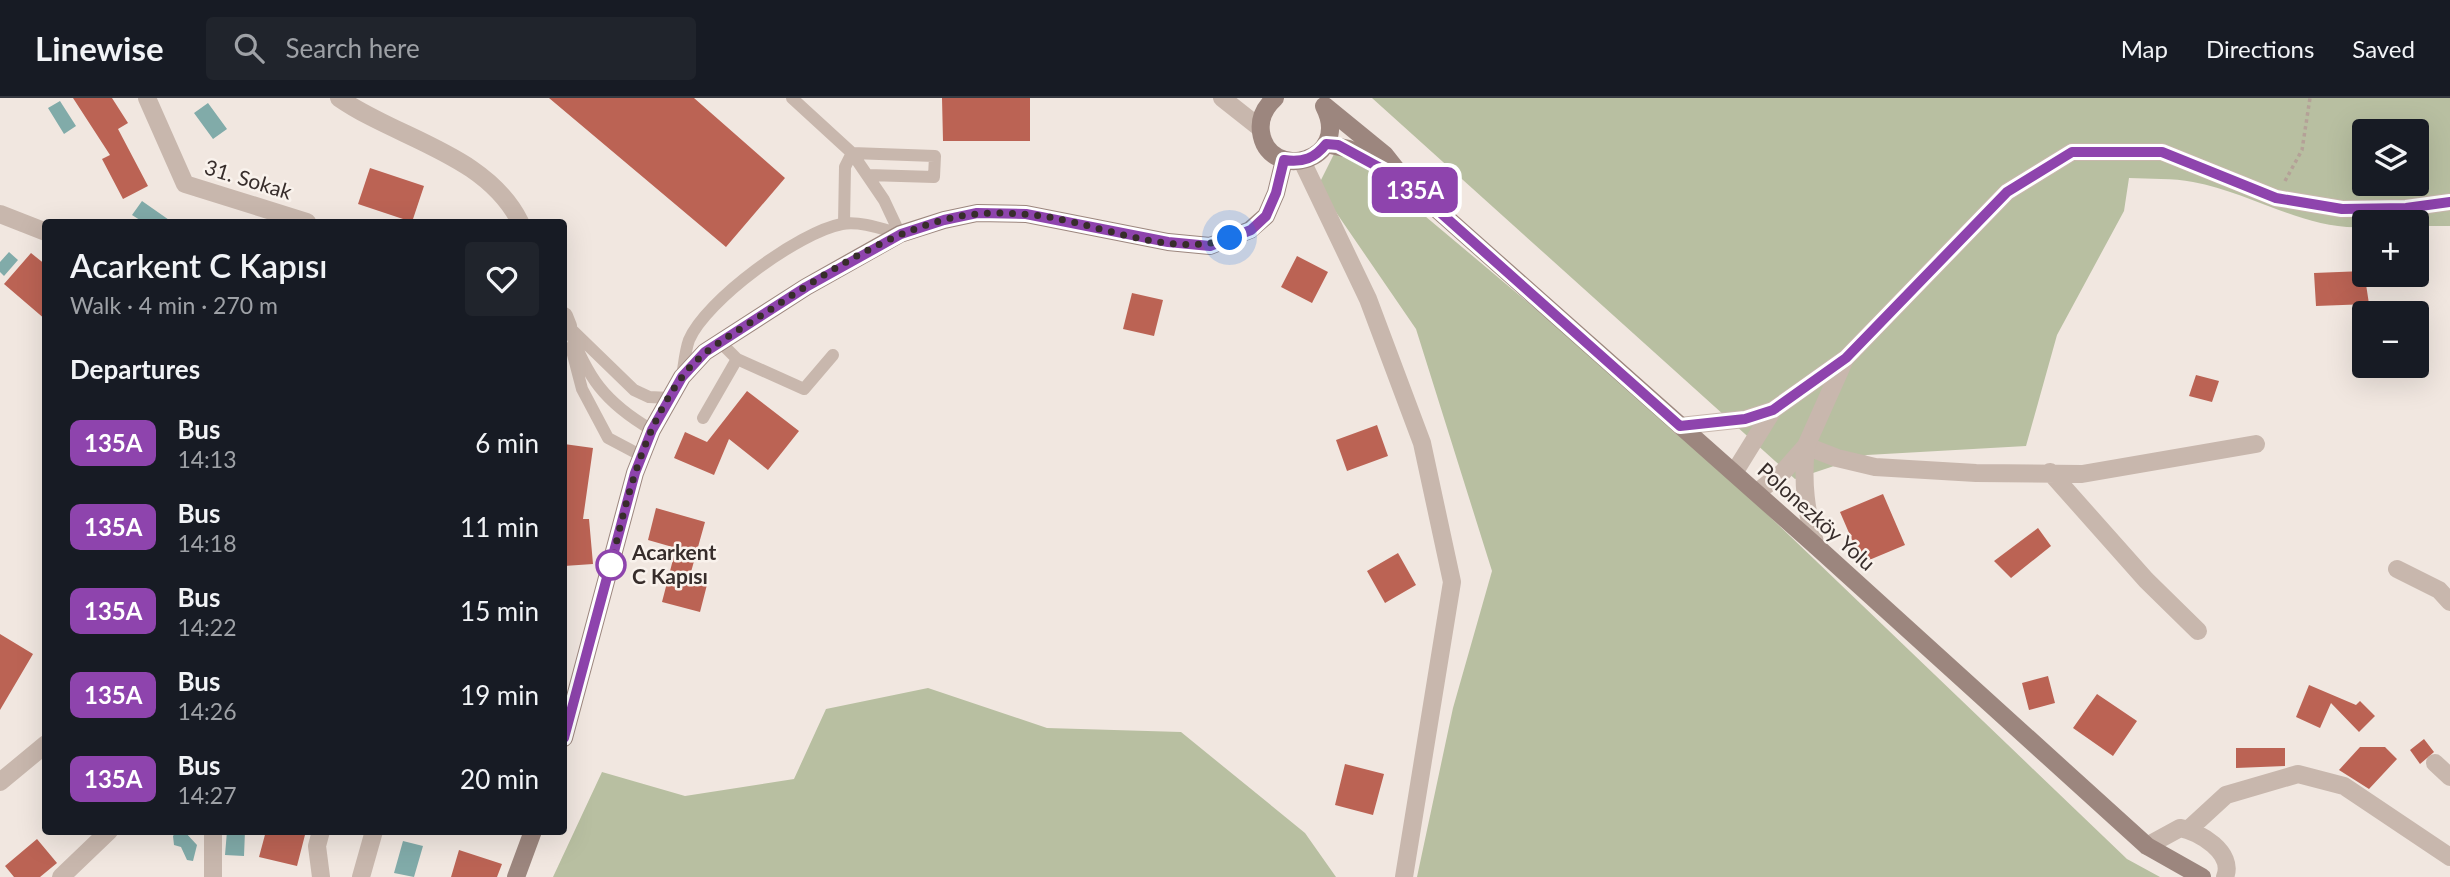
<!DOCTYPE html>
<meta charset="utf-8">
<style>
:root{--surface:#171b24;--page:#20242c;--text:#f1f3f6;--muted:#9ea1a6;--line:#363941}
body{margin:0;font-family:Lato,sans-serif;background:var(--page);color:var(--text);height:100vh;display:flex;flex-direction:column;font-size:26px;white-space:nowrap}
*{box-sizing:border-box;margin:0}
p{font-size:23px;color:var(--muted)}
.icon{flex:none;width:38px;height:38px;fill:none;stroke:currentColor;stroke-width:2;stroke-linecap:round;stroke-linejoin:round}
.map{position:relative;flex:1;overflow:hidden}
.drawer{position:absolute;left:42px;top:121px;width:525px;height:616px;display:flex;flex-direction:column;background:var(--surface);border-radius:7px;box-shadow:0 7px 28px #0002}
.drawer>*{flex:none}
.badge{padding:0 14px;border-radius:10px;font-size:24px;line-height:46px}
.tools{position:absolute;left:2352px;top:21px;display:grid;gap:14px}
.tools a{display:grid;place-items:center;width:77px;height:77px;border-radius:7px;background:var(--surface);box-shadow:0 7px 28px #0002;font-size:35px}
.you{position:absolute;width:35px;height:35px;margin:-18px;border:5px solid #fff;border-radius:50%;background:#1a73e8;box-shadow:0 0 0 10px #1a73e833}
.map>.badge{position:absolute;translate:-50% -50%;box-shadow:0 0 0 4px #fff}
h2{padding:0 28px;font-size:26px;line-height:63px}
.round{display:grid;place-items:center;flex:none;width:74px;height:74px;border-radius:7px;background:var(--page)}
.summary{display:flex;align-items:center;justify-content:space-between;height:119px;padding:0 28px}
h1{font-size:33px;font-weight:600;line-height:52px}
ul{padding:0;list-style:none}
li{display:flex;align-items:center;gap:21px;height:84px;padding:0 28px}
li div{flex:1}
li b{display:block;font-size:26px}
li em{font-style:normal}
li .badge{min-width:77px;font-weight:700;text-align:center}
header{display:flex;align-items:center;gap:42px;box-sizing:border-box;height:98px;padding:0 35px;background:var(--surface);border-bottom:2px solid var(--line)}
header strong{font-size:33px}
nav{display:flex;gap:38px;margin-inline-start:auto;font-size:24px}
.search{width:490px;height:63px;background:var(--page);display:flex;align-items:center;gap:18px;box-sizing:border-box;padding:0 24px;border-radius:7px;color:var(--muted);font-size:26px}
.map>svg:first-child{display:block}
</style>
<header>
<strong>Linewise</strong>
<div class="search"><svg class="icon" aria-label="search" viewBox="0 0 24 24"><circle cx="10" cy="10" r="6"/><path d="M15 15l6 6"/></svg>Search here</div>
<nav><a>Map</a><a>Directions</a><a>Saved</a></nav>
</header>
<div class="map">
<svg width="2450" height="779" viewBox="0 0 2450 779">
<rect width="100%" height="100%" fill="#f1e7e0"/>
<path fill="#b8bfa1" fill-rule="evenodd" d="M1372 0H2450V128H2417V124H2364V129C2306 133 2250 94 2193 84 2173 80 2150 81 2129 80L2124 113 2057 237 2026 348 1867 357 1795 381ZM2364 33H2417V86H2364Z
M1339 46 1672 325 2127 761 2160 779H1417L1453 610 1492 473 1416 231 1318 88Z
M928 590 1047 630 1181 634 1305 735 1336 779H553L602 674 685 698 794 681 826 611Z"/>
<path fill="#81aba9" d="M60 3 76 28 64 36 48 10Z
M208 5 227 31 213 41 194 15Z
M142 103 172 124H143L132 117Z
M9 154 18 162 4 178 0 174V164Z
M177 733H184L197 747 193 763 187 762 181 749 174 747 173 738Z
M227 733H245L244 758 225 757Z
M403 743 423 748 414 779 394 775Z"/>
<path fill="#bb6354" d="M73 0H112L128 25 118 31 148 88 123 101 102 61 110 57Z
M549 0H694L785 80 726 149Z
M942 0H1030V43H943Z
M370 70 424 88 412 124 358 106Z
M31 155 46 167V222L4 186Z
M1297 158 1328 174 1312 205 1281 189Z
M2364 173 2369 206 2316 208 2314 175Z
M1132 195 1163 202 1154 238 1123 231Z
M2196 277 2219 283 2212 304 2189 298Z
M747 293 799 333 768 372 729 341 714 377 674 360 685 334 707 344Z
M1377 327 1388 358 1347 373 1336 342Z
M564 346 593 350 583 421H589L593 466 564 468Z
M1883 396 1905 447 1862 465 1840 414Z
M656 410 705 424 691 474 709 479 700 514 662 504 676 450 648 442Z
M2038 430 2051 448 2011 480 1994 463Z
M1398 455 1416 487 1385 505 1367 473Z
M0 536 33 556 0 612Z
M2048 578 2055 605 2029 612 2022 585Z
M2309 587 2356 607 2360 603 2375 618 2359 634 2331 605 2320 630 2296 619Z
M2097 596 2137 623 2113 658 2073 630Z
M2424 641 2434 654 2420 666 2410 652Z
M2360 649H2385L2397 661 2369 691 2339 672Z
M2236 650H2285V668L2236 670Z
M1345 666 1384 676 1373 717 1335 707Z
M266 733H306L297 768 259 759Z
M37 741 57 765 40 779H14L5 768Z
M459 752 502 766 497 779H451Z"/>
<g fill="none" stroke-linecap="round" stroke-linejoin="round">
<path stroke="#b4a197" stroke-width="3.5" stroke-dasharray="3.5 3.5" stroke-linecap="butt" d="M2285 83 2302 52 2310 0"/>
<path stroke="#c8b7ad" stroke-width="12" d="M792 0 852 55 884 102 900 136
M844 125 845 69 852 55 935 58 934 79 868 77
M571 249 582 291 608 340 642 358
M737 261 804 291 833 257
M682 279C684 267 685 253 689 242 706 202 799 134 842 126 861 123 882 131 900 136
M703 320 737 261 720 244
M652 332C604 304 587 279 568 228L634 292 649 299 670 300"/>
<path stroke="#c8b7ad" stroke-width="18" d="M147 0 185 86 307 124
M339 0C398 41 486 56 520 124
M0 116 46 134
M564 218 568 228
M1806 348 1837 360 1875 369 1976 375 2082 376 2256 346
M2050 374 2146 482 2198 533
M2397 471 2439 492 2450 504
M2435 665 2450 679
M0 684 46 646
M2189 731 2226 697 2298 676 2344 688 2450 759
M321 733 317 748 321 779
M2147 748 2180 730C2199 733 2235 755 2225 779
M61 779 109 733
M213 779V733
M361 779 374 733"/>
<path stroke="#c8b7ad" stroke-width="18" d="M1222 0 1260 30
M1302 63 1368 201 1422 345 1452 484 1404 779
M1680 328 1745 321 1773 312 1846 260 2007 94 2072 54H2162L2276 100 2342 111 2406 110 2450 104
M1806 349C1802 385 1806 413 1816 448
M1734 375 1773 312
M1756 395 1782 375 1806 348 1844 263"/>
<path stroke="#9c867e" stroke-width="18" d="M1275 0C1265 9 1259 20 1261 34 1268 85 1353 64 1324 8
M1325 8 1385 57 1400 76
M1326 46 1349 51 1406 84 1816 448 2147 748 2202 779
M564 640 635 375 652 332 682 279 705 254 806 189 900 136 944 122 977 115 1026 116 1168 144 1210 148 1250 132 1266 118 1276 95 1284 62
M516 779 533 733"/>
</g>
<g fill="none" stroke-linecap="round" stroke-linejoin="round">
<g stroke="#fff" stroke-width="16">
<path id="line" d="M564 640 635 375 652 332 682 279 705 254 806 189 901 136 944 122 977 115 1026 116 1168 144 1210 148 1251 132 1266 118 1276 95 1284 62C1303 65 1315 60 1326 46L1338 47 1406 84 1680 328 1745 321 1773 312 1846 260 2007 94 2072 54H2162L2276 100 2342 111 2406 110 2450 104"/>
</g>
<use href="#line" stroke="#8e44ad" stroke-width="10"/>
<path stroke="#372d2b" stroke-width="7" stroke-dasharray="0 12.6" d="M611 467C626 403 642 333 682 279 701 253 730 238 756 221 814 183 876 140 943 122 969 115 995 114 1022 116 1087 119 1168 163 1230 140"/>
</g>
<circle fill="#fff" stroke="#8e44ad" stroke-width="3.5" cx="611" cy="467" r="14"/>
<g text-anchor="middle" stroke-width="5" stroke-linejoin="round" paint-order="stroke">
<g font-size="21" fill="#372d2b" stroke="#f9f2ec">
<text transform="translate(248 82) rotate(17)" y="7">31. Sokak</text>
<text transform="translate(1816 419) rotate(42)" y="7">Polonezköy Yolu</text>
</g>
<g font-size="21" font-weight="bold" fill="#372d2b" stroke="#f9f2ec" text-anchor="start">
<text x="632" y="462">Acarkent<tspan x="632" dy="24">C Kapısı</tspan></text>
</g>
</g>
</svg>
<div class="tools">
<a><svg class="icon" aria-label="layers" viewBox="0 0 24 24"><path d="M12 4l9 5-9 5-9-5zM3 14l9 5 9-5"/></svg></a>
<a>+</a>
<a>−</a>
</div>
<div class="you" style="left:1230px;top:140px"></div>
<b class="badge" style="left:1415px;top:92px;background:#8e44ad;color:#fff">135A</b>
<section class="drawer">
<div class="summary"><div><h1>Acarkent C Kapısı</h1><p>Walk · 4 min · 270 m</p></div><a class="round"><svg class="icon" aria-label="heart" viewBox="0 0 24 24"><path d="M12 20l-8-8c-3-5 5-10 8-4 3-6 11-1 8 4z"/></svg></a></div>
<h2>Departures</h2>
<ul>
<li><span class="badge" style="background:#8e44ad;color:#fff">135A</span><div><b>Bus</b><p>14:13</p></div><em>6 min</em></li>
<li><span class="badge" style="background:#8e44ad;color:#fff">135A</span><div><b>Bus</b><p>14:18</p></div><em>11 min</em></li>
<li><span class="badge" style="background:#8e44ad;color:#fff">135A</span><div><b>Bus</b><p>14:22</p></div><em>15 min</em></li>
<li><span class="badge" style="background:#8e44ad;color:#fff">135A</span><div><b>Bus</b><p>14:26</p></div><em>19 min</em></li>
<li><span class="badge" style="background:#8e44ad;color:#fff">135A</span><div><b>Bus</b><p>14:27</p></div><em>20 min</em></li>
</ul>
</section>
</div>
